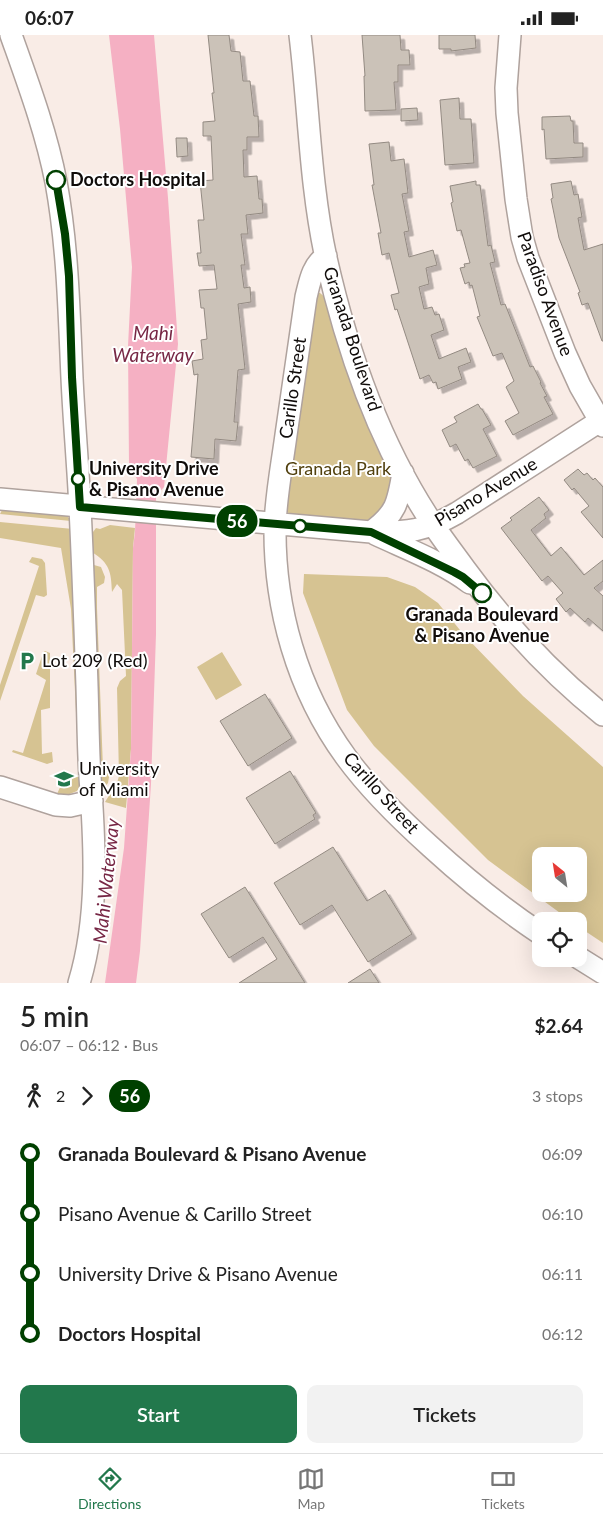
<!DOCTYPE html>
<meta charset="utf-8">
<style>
:root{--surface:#fff;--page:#f2f2f2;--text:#222;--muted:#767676;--line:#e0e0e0;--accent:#22784c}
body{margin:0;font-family:Lato,sans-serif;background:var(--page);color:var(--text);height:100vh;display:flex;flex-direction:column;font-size:19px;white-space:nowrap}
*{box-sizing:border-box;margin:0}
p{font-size:16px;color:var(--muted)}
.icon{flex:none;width:28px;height:28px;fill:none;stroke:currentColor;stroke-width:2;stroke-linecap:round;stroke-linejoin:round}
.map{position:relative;height:948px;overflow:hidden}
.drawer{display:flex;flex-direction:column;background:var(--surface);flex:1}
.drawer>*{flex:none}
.badge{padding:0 10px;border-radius:16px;font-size:18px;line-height:32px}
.needle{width:32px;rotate:330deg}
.tools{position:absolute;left:532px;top:812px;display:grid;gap:10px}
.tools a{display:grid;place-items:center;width:55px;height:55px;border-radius:10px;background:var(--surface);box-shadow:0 5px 20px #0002;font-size:25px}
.map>.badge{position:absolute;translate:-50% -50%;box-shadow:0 0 0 2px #fff}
.legs{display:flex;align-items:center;gap:8px;height:55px;padding:0 20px;font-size:16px}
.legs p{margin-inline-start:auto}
.headline{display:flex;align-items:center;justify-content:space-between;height:85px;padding:0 20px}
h1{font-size:28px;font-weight:600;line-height:38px}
.cta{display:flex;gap:10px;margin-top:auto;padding:10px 20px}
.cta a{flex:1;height:58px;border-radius:10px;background:var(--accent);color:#fff;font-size:20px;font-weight:600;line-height:58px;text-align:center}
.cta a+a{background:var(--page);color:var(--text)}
ul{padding:0 20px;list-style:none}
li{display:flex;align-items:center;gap:18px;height:60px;font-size:19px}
li i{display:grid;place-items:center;width:8px;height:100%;margin:0 6px;background:currentColor}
li i::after{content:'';width:12px;height:12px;margin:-6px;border:4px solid;border-radius:50%;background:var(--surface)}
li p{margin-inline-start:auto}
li:first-child i{background:linear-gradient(#0000 50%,currentColor 0)}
li:last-child i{background:linear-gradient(currentColor 50%,#0000 0)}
.status{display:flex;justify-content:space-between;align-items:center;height:35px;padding:0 25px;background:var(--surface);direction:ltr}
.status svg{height:14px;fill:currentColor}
.dock{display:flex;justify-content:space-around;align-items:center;height:70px;border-top:1px solid var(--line);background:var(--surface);font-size:14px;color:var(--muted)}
.dock a{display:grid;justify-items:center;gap:2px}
.dock .on{color:var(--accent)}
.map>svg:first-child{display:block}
</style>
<div class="status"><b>06:07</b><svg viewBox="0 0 49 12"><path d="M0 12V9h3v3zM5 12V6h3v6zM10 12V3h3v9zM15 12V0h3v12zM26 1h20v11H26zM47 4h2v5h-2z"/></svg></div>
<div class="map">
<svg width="603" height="948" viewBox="0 0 603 948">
<defs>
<filter id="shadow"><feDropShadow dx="4.5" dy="4.5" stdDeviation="0" flood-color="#0004"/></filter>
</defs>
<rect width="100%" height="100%" fill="#f9ece6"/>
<path fill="#d6c392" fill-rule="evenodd" d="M316 258H320L327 264 395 441 389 466 371 486 297 482 289 479 285 473Z
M8 472 66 479 71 486 0 479 2 475Z
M0 487 73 494 81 750 77 756 60 763 0 745V740L57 759 65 741 79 740 71 574 61 513 0 503Z
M110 490 135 493 133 513 131 714 126 773 105 767 117 748 119 741 117 653 120 646 126 641 122 555 117 549 112 557C111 536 110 529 92 517L90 501 96 493 100 494Z
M32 522 42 524 45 528 47 560 44 562 36 560 0 666V650L39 531 29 527Z
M94 530 101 532 105 542 104 548 97 552V573L103 734 110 736 108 748 101 756 98 757 91 531Z
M304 539 387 542 415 552 438 568 464 600 523 661 603 732V908L579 892V886H571L488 825 374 711 347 675 303 558ZM541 821H579V859H541Z
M45 616 50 618V673L41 675 42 719 52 717 53 727 47 729 12 717 13 715 23 718 46 645 36 639 43 618Z
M222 617 242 650 216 665 197 632Z"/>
<path fill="#f5b0c3" d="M109 0H154L168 163 178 309 164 452 156 461V599L151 749 140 916 136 948H105L124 813 131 714 133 513 135 497 137 444 129 431 128 311 132 232 120 94Z"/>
<path fill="#cbc2b8" stroke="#938a82" filter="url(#shadow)" d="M208 0H229L231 16 240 17 243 46H250L254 81H258L259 102H247V115H243L244 142 257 141 259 164H262L263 178 246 180 248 199H241L245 230H241L244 253 250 252 251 267 238 269 245 334 238 335 234 387H238L236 406 215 404 214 424 191 422 198 339 194 340 192 326 203 324 201 305 207 304 204 273H201L199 255 217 254 214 230 199 231 197 218H201L198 185H204L200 146 213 145 211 101H203V87L215 86 212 58H214Z
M362 0H400L401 15H409L410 30H398V47H394L396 75 365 76 364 41H365Z
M439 0H475L476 13 451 16V14H439Z
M459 63 460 84H471L474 128 445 130 440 65Z
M417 73 418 85 401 86V74Z
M570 81 571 86H573L574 108H583V122L546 124 544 94 542 95V82Z
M176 103H187L188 121 177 122Z
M389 107 391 126 404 124 408 158 402 159 409 196 404 197 409 222 433 215 437 230 426 233 429 249 419 252 424 274 432 272 435 280 439 279 444 295 431 300 439 324 466 313 471 327 458 332 462 344 438 354 436 347 433 348 429 340 420 344 397 274 395 275 391 260 399 258 389 218 382 220 378 198H381L372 150H374L369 109Z
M476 146V150H480L488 211 491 210 495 227 490 228 501 270 505 269 530 332 533 331 541 347 540 348 547 361 544 362 553 379 513 400 505 386 519 378 506 352 514 346 502 318 493 321 477 282 480 281 472 250 470 251 469 247 465 249 460 233 465 232 464 229 470 228 461 195 457 196 451 168 453 167 450 151Z
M571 146 574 160 578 159 582 182 578 183 584 215 603 209V306H602L588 268 582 270 578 258 580 257 559 203 551 164 553 163 551 149Z
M478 369 481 374H482L491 390 483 394 497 421 473 433 468 424 465 426 456 409 450 412 442 395 457 387 454 382Z
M578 434 584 440 587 438 593 445 595 443 603 452V503L581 477 589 471 574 453 572 455 564 445Z
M539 462 549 475 544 479 546 483 531 495 551 521 561 512 584 540 603 525V546L594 553 603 561V596L588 583 585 587 570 573 566 577 556 564 563 558 548 541 542 546 501 493 512 485 510 483Z
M265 659 292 703 248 731 220 686Z
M290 736 316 778 313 780 315 784 275 809 246 763Z
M333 812 367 866 385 855 412 899 368 927 332 870 300 890 274 848Z
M245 852 272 895 305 948H239L277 924 263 902 229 923 201 879Z
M370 934 379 948H348Z"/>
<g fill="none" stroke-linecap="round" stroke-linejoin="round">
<g stroke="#afa29d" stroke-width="24">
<path id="minor" d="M11 0C28 48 46 96 56 147 68 213 69 277 72 343 74 387 78 430 80 473 83 532 85 592 87 651 88 681 88 712 90 742 95 810 99 882 79 948
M300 0C309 74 310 150 326 223 347 316 380 411 434 491 444 506 455 520 465 534 506 590 549 637 603 680
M510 0 506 53 507 78 516 164 522 202 528 223 565 318 580 351 603 391
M326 221C312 231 310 246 306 262 299 308 293 354 286 400 282 430 276 460 275 491 274 572 297 655 346 722 370 755 401 785 431 812 466 844 502 873 541 899
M0 464 371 497C406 498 426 496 457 478L603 384
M371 497C396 479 398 468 403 438
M375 499C407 514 442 527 470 548
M0 752 56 770 70 771 92 766
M579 923 603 938"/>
</g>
<use href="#minor" stroke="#fff" stroke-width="21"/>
</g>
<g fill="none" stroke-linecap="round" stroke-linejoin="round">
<g stroke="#fff" stroke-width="11">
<path id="line-1" d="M56 145 65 199 69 241 72 342 80 472 371 497 454 537 463 542 482 558"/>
</g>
<use href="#line-1" stroke="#004000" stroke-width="8"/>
</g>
<defs>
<g id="parking-bare" transform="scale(1.5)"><path d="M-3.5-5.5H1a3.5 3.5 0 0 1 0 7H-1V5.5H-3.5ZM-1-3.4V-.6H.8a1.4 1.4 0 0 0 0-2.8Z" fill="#22784c" stroke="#fff" stroke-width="2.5" paint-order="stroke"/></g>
<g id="university-bare" transform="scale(1.5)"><path d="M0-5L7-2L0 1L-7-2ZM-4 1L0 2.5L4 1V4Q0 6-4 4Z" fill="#22784c" stroke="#fff" stroke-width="2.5" paint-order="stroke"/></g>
</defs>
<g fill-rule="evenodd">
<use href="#parking-bare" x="27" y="626"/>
<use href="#university-bare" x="64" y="744"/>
</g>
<g fill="#fff" stroke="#004000" stroke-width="2.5">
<circle cx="56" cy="145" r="9"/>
<circle cx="78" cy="444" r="6"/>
<circle cx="300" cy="491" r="6"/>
<circle cx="482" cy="558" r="9"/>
</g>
<g text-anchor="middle" stroke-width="4" stroke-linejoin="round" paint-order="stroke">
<g font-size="18" font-weight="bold" fill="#100c0a" stroke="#fff" text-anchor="start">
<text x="70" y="151">Doctors Hospital</text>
<text x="89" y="440">University Drive<tspan x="89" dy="21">&amp; Pisano Avenue</tspan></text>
<text x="482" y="586" text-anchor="middle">Granada Boulevard<tspan x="482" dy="21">&amp; Pisano Avenue</tspan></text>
</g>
<g font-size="18" fill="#100c0a" stroke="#fff">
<text transform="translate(545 259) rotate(70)" y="6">Paradiso Avenue</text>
<text transform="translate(352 304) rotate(72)" y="6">Granada Boulevard</text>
<text transform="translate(293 353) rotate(-82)" y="6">Carillo Street</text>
<text transform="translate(486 457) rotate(-31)" y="6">Pisano Avenue</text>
<text transform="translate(381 758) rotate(48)" y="6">Carillo Street</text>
</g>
<g font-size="18" fill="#51400e" stroke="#fff">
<text x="338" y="440">Granada Park</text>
</g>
<g font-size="18" fill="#100c0a" stroke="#fff" text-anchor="start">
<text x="42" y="632">Lot 209 (Red)</text>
<text x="79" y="740">University<tspan x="79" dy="21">of Miami</tspan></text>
</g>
<g font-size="19" font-style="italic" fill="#772745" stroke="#fff">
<text x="153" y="305">Mahi<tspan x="153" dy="22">Waterway</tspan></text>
<text transform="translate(106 846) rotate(-84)" y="7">Mahi Waterway</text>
</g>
</g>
</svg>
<div class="tools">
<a><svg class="needle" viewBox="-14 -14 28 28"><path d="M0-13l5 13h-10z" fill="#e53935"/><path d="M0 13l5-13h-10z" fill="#767676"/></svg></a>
<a><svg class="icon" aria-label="locate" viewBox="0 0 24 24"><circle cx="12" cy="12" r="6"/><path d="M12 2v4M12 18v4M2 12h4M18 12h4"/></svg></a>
</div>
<b class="badge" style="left:237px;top:486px;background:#004000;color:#fff">56</b>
</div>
<section class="drawer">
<div class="headline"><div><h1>5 min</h1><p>06:07 – 06:12 · Bus</p></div><b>$2.64</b></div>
<div class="legs"><svg class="icon" aria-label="walk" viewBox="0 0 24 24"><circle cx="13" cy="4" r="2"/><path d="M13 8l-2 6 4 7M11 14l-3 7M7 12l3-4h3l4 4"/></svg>2<svg class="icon" aria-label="forward" viewBox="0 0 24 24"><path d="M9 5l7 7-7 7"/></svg><b class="badge" style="background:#004000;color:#fff">56</b><p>3 stops</p></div>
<ul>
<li><i style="color:#004000"></i><b>Granada Boulevard &amp; Pisano Avenue</b><p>06:09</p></li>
<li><i style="color:#004000"></i><span>Pisano Avenue &amp; Carillo Street</span><p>06:10</p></li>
<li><i style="color:#004000"></i><span>University Drive &amp; Pisano Avenue</span><p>06:11</p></li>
<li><i style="color:#004000"></i><b>Doctors Hospital</b><p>06:12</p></li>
</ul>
<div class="cta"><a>Start</a><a>Tickets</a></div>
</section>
<nav class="dock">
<a class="on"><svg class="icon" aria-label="directions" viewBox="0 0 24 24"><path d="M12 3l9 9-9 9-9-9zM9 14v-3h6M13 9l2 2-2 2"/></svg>Directions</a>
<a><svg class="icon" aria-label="map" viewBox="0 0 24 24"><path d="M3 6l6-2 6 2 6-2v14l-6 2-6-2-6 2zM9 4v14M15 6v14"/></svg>Map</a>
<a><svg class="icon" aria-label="tickets" viewBox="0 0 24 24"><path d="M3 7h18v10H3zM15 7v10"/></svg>Tickets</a>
</nav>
